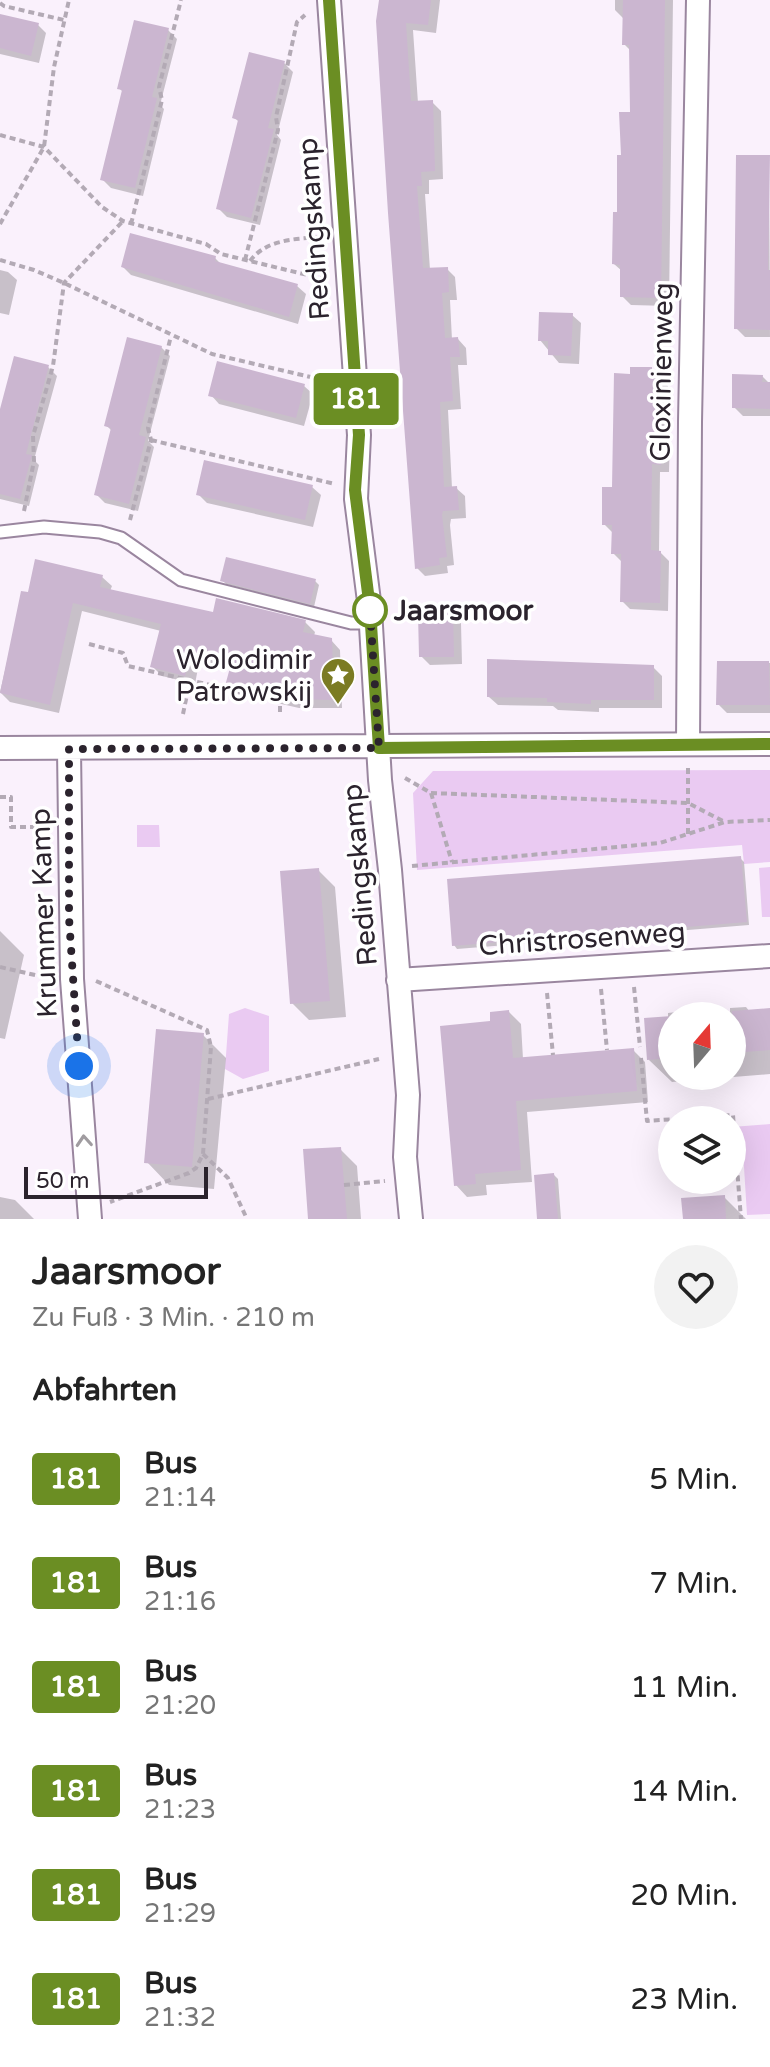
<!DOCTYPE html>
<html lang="de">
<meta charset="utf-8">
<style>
:root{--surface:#fff;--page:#f2f2f2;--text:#222;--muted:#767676}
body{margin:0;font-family:"Varela Round",sans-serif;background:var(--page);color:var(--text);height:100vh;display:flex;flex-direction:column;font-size:30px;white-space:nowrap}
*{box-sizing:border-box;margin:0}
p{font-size:26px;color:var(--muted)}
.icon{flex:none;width:44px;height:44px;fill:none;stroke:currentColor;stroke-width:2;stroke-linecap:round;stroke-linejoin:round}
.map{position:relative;height:1219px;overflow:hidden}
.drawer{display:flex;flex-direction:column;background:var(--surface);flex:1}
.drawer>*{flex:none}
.badge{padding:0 16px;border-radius:6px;font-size:28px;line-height:52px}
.needle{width:52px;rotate:19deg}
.tools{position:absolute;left:658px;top:1002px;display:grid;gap:16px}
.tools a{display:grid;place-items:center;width:88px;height:88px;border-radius:50%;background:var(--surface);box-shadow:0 8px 32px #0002;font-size:40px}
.scale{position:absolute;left:24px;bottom:20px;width:184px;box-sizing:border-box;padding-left:8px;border:4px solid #2b232d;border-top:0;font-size:22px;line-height:28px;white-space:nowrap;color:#2b232d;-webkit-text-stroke:6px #fff;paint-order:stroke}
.you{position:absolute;width:40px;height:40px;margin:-20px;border:6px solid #fff;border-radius:50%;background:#1a73e8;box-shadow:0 0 0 12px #1a73e833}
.map>.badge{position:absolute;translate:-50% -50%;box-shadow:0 0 0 4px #fff}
h2{padding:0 32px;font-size:30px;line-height:72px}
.round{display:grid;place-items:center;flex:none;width:84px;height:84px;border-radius:42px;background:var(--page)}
.overview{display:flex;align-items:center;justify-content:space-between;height:136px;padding:0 32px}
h1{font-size:38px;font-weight:800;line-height:60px}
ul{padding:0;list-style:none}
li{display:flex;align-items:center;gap:24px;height:104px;padding:0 32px}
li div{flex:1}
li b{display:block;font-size:30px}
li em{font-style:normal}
li .badge{min-width:88px;font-weight:700;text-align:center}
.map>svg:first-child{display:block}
</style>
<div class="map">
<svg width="770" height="1219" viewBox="0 0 770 1219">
<rect width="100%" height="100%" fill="#faf1fc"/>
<path fill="#eacaf2" d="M770 770V862L744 864 742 845 417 870 413 793 433 771Z
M137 825H159L160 847H137Z
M770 867V917H762L759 868Z
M245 1008 269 1016V1071L243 1079 225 1069 229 1014Z
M770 1124V1214L747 1215 743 1151H732V1127Z"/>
<path fill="#0003" fill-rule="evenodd" d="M381 0H440L436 33 413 30 418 103 432 102 441 111 443 179 429 180V194H425L430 270 447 269 455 277 457 300H450L452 340 458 339 466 348 467 365H458L461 409 448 410 452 488H456L465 496 466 518 451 519 450 525 454 565 447 566 448 573 425 576 417 568Z
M615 0H673L669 306 631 305 622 296V271L614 264 623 157 632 114 631 51 624 44V19L615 10Z
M0 16 38 25 46 33 39 63 0 54Z
M168 30 177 39 160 105 164 109 143 196 111 188 102 179 124 93 119 88Z
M284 63 293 72 277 135 281 140 260 225 227 217 218 208 240 123 235 118Z
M769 158 770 337H745L736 328Z
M215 258 221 264 297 286 306 294 298 324 131 275 123 267Z
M0 270 8 272 17 280 9 315 0 313Z
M572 315 581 323 579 364 559 363 540 340Z
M161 347 170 356 148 441 154 447 138 511 105 503 96 494 112 431 106 425Z
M48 367 57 376 34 460 39 465 29 506 0 499V417Z
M652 369 668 386 666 434 670 438 669 472H660L659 551 669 561 668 611 630 609 622 601V562L613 553 614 534 604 524 614 489 632 376Z
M762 376 770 384V416H743L734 407Z
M304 386 313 394 304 426 219 404 211 395Z
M312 487 321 495 313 527 207 503 198 494Z
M102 577 112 586 110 591 214 614 305 622 315 632 314 636 331 640 340 650 342 708H299L237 694 228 685 231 670 199 663 195 684 162 676 152 666 161 631 82 611 59 713 10 702 0 692 23 593Z
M222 580 315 581 319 585 314 607 226 584Z
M453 614 461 623 462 664 430 665 421 656Z
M719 663H770V713H727L718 704Z
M653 667 662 676V708H599V712L558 710 553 706 498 705 489 697Z
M740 858 744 862 749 925 457 949 454 945Z
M318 870 335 887 346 1017 309 1020 292 1003Z
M0 931 24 955 5 1039 0 1038Z
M746 1007 750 1012 770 1010V1074L672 1082 649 1060 668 1018V1013L685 1011 690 1016 730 1013V1008ZM672 1016H732V1076H672Z
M509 1012 521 1024 523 1059 633 1050 645 1062 648 1102 527 1112 532 1182 486 1185 487 1195 467 1197 456 1185 492 1023Z
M203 1035 226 1058 214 1189 169 1185 147 1162Z
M340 1149 357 1166 361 1219H310Z
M554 1175 558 1179 561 1219H539Z
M0 1197 15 1200 34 1219H0Z
M724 1197 746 1219H685Z"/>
<path fill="#cbb6d0" d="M379 0H431L428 25 406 23 411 101 433 100 435 171 421 172 422 186H417L423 268 448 267 449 292 442 293 445 338 458 337 460 357H450L453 401 440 402 444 487 457 486 459 510 443 511 442 515 447 557 439 558 440 565 415 569 388 213 376 21Z
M623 0H665L661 298 620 297V265L612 264 613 212H617V155H621L619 112H630L629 45H622Z
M0 14 39 23 31 56 0 48Z
M134 20 169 28 152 97 157 98 135 188 100 180 122 90 117 89Z
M249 52 285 61 268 128 274 129 251 218 216 209 238 120 232 118Z
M736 155H770L768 270H770V330L734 329Z
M130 233 216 256 215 261 298 284 289 317 121 267Z
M539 312 573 313 571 356 548 355V341H538Z
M127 337 162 346 139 435 146 437 129 504 94 495 111 428 104 426Z
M14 356 49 365 26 454 32 455 20 499 0 494V409Z
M217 361 305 384 296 418 208 396Z
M630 367H652V375L660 376 658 427H662L661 465 652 464 651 550 661 551 660 603 620 602 621 554H611L612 525H602V487H612L614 373 630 374Z
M732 374 763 375 762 382H770V409L732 408Z
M204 460 313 485 305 520 196 495Z
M226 557 316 579 310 604 220 581Z
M35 559 103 575 100 587 213 612 216 598 306 620 303 632 332 638 334 700 288 699 225 686 231 664 190 655 185 676 150 667 161 624 73 603 50 705 0 693 21 591 28 592Z
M453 612 454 657H419L418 613Z
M487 659 654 665V700H591V704L547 702V698L487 697Z
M717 661H769L770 705H716Z
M741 856 747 922 452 946 447 879Z
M319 868 330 1001 290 1004 280 871Z
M770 1008V1050L732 1053V1011Z
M509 1010 513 1058 634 1048 637 1091 516 1101 521 1170 475 1174 476 1184 454 1186 440 1026 490 1021V1012Z
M672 1016V1058L647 1060 644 1018Z
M156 1029 204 1033 192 1167 144 1163Z
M341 1147 347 1219H308L303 1149Z
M554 1173 558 1219H537L534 1175Z
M725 1195 726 1219H683L681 1198Z"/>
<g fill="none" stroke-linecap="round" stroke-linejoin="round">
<g stroke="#9a869f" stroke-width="15">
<path id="lane" d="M0 532 44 527 100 532 121 538 181 580 351 623H371"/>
</g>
<g stroke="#9a869f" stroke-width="26">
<path id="street" d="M329 0 359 435 356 499 370 609 380 780 390 870 408 1095 405 1157 411 1219
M688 744 690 422 698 0
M0 748 770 744
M69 749 72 979 90 1219
M398 980 770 956"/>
</g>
<path stroke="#b3aab5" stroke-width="4" stroke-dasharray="6 4" stroke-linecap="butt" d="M0 3 4 6 64 20
M0 135 44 147 102 207 123 221 206 244 221 254 324 279
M0 224 44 147 54 67 69 0
M131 224 162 100 159 87 181 0
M0 260 34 270 64 283 212 354 332 382
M245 260 278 130 276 117 297 22 305 15
M250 261C266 239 296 239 320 237
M151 440 335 484
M24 511 34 461 33 436 53 366 64 283 123 221
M130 520 151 440 148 428 171 336
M89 644 123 653 128 666 280 701V713
M183 714 190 680
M688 768V834
M405 778 431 793 452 862
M431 793 688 803 723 821
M0 797H11V827H47
M412 866 660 843 725 822 770 820
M0 967 48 978
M96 981 207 1030 211 1047 203 1154 196 1168 189 1173 110 1202
M634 987 640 1047
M601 989 607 1050
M547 993 553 1055
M641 1058 647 1121 733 1115 741 1219
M208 1099 379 1059
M203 1154 228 1178 247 1219
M344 1185 385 1181"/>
<use href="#lane" stroke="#fff" stroke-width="11"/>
<use href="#street" stroke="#fff" stroke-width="22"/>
</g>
<defs><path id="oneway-chevron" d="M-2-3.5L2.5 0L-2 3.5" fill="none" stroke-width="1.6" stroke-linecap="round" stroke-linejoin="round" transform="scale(2)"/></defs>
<use stroke="#a09ca0" href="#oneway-chevron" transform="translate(84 1141) rotate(-94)"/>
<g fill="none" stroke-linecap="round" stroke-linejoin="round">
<g stroke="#fff" stroke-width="18">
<path id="line" d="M329 0 359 435 355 490 370 609 379 748 770 744"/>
</g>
<use href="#line" stroke="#6b8e23" stroke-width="12"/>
<path stroke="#2b232d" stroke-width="8" stroke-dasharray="0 14.4" d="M79 1066 69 918V749L379 748 370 610"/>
</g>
<defs>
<g id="sight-pin" transform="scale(1.8)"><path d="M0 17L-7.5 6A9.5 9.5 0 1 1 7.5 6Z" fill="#7b7b23" stroke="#fff"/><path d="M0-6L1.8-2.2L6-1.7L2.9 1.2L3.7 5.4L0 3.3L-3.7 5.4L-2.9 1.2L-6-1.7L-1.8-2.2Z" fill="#fff"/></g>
</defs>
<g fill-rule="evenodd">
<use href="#sight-pin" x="338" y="675"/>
</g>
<circle fill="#fff" stroke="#6b8e23" stroke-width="4" cx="370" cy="610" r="16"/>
<g text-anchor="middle" stroke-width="7" stroke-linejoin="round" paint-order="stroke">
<g font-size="28" fill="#2b232d" stroke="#fff">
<text transform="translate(313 229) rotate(-94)" y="10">Redingskamp</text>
<text transform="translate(661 372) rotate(-89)" y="10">Gloxinienweg</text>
<text transform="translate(359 875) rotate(-95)" y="10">Redingskamp</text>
<text transform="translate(43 913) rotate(-92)" y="10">Krummer Kamp</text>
<text transform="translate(582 938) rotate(-4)" y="10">Christrosenweg</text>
</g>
<g font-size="28" font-weight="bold" fill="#2b232d" stroke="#fff" text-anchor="start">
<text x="394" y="620">Jaarsmoor</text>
</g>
<g font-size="28" fill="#2b232d" stroke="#fff" text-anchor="end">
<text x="312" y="669">Wolodimir<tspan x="312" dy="32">Patrowskij</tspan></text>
</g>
</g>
</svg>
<div class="tools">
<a><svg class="needle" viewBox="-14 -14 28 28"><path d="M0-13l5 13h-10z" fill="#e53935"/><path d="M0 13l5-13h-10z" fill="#767676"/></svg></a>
<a><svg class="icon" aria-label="layers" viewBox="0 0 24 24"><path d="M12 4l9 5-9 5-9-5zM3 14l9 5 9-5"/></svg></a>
</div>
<div class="scale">50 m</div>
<div class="you" style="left:79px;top:1066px"></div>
<b class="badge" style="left:356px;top:399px;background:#6b8e23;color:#fff">181</b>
</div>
<section class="drawer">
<div class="overview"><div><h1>Jaarsmoor</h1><p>Zu Fuß · 3 Min. · 210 m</p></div><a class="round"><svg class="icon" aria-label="heart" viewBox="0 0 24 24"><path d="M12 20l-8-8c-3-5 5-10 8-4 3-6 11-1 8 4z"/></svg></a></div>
<h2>Abfahrten</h2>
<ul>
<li><span class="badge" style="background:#6b8e23;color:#fff">181</span><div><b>Bus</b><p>21:14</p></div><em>5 Min.</em></li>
<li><span class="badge" style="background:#6b8e23;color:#fff">181</span><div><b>Bus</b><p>21:16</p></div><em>7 Min.</em></li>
<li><span class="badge" style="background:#6b8e23;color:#fff">181</span><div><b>Bus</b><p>21:20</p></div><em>11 Min.</em></li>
<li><span class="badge" style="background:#6b8e23;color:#fff">181</span><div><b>Bus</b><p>21:23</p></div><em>14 Min.</em></li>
<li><span class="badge" style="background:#6b8e23;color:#fff">181</span><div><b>Bus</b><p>21:29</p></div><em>20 Min.</em></li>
<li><span class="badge" style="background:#6b8e23;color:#fff">181</span><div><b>Bus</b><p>21:32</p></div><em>23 Min.</em></li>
</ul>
</section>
